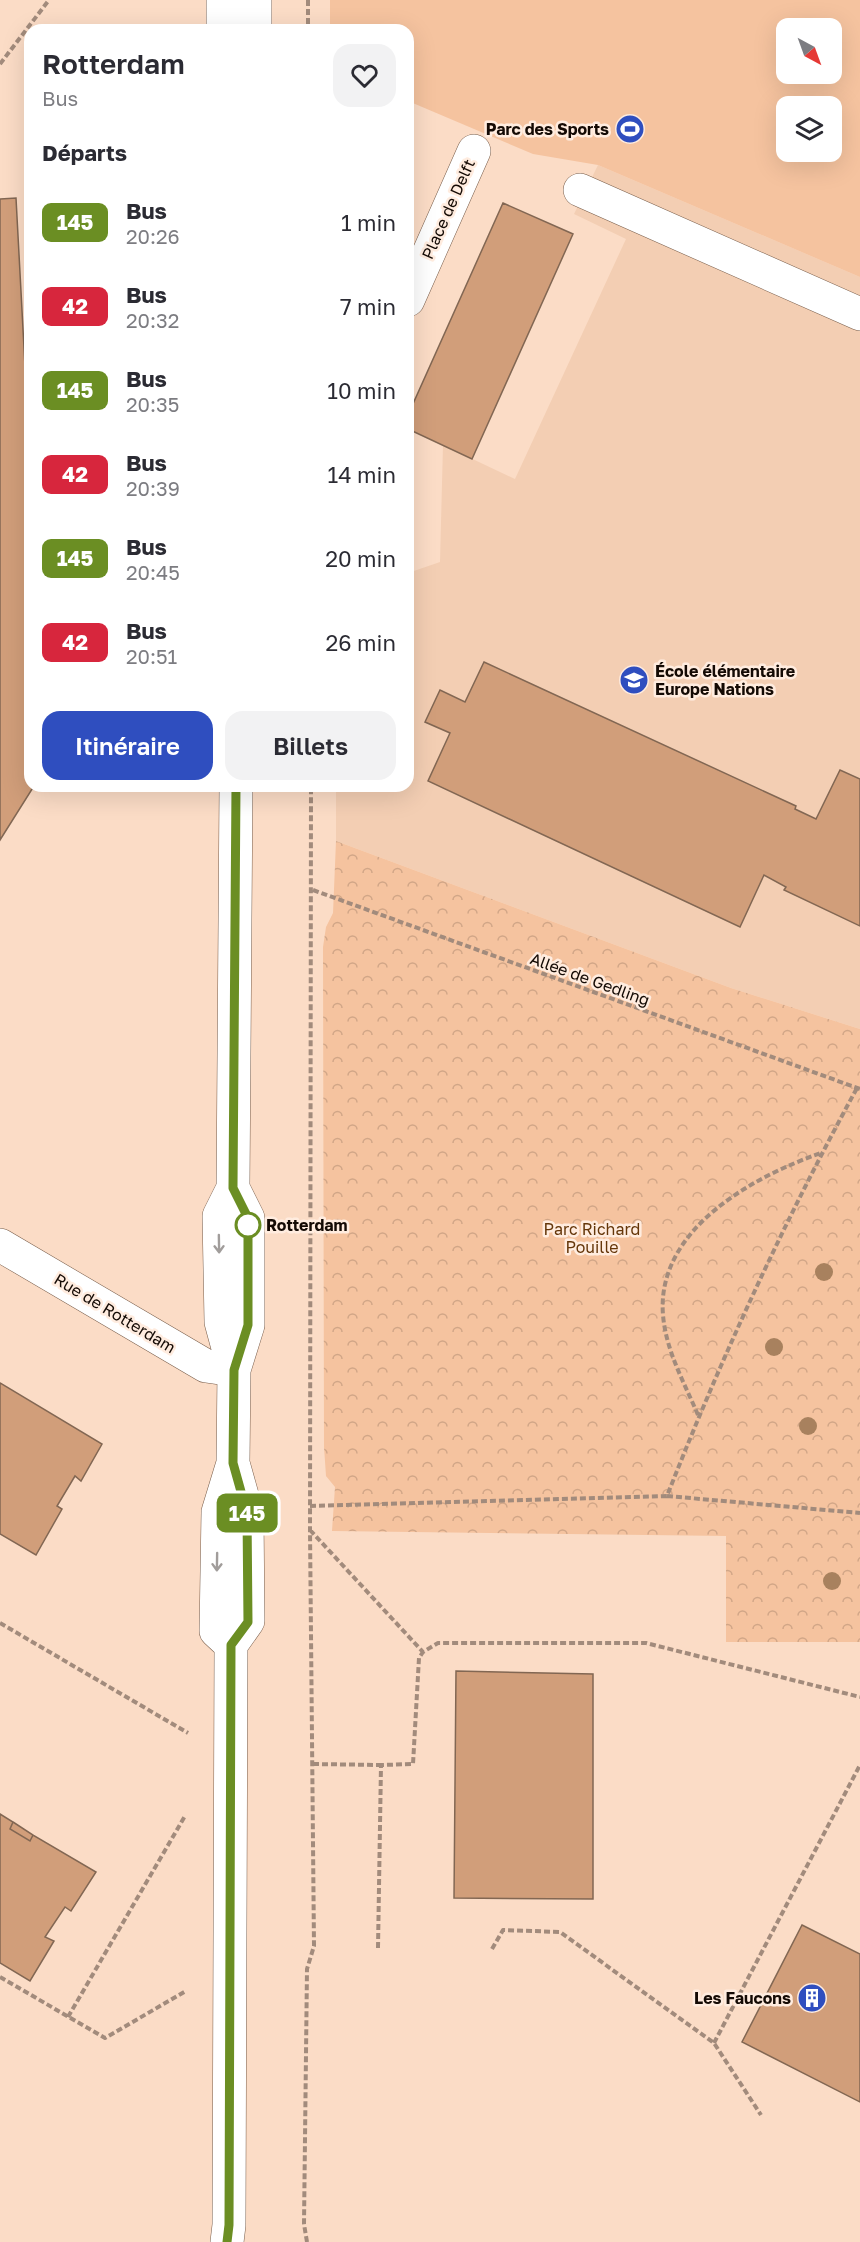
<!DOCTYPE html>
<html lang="fr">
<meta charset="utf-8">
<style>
:root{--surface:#fff;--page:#f2f2f3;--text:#2b2b33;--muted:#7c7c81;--accent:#2f4ebf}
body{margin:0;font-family:"Golos Text",sans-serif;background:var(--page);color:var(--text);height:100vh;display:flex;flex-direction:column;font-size:22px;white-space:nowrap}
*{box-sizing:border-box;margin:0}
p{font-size:20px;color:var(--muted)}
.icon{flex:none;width:33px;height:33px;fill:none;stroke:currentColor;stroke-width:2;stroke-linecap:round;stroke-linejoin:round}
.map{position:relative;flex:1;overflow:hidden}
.panel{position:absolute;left:24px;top:24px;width:390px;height:768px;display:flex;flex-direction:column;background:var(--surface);border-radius:18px;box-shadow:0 6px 24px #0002}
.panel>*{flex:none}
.badge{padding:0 12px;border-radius:9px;font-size:21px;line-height:39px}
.needle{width:39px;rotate:139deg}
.buttons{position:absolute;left:776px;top:18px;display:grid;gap:12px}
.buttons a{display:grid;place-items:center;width:66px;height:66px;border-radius:12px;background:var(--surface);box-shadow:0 6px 24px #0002;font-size:30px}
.map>.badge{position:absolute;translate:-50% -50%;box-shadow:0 0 0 3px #fff}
h2{padding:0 18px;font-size:22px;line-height:54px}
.round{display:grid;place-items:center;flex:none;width:63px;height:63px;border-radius:18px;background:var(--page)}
.summary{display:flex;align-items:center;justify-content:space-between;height:102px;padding:0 18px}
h1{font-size:28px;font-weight:600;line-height:45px}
.primary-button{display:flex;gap:12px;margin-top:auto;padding:12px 18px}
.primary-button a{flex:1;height:69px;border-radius:18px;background:var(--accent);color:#fff;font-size:24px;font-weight:600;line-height:69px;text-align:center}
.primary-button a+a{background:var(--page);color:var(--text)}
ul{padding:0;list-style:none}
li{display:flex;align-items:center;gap:18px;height:84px;padding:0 18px}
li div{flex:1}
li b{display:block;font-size:22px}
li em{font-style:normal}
li .badge{min-width:66px;font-weight:700;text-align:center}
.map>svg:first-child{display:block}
</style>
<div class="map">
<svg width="860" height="2242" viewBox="0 0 860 2242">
<defs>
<pattern id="park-crowns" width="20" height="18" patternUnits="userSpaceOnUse" patternTransform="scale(1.5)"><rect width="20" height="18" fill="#f5c39f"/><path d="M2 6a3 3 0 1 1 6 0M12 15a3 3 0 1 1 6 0" fill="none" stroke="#d1a687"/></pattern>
</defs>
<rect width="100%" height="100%" fill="#fbdcc6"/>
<path fill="#f3ceb3" d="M598 165 860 277V1029L731 988 336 841V786H408V573L440 562 443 445 515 479 626 239 574 214Z"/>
<path fill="url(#park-crowns)" d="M336 841 731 988 860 1029V1642H726V1536L332 1531 335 1487 326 1476 324 1447 323 947 326 927 333 913Z"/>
<path fill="#f5c39f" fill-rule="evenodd" d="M330 0H860V277L598 165 533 154 408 101V30H330ZM786 28H831V74H786ZM786 106H831V152H786Z"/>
<path fill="#d19e7a" stroke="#826753" stroke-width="1.5" d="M16 198 30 460V786H34L0 840V199Z
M503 203 573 234 472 459 408 429V415Z
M484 662 796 806 795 809 816 819 840 770 860 779V926L784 890 786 887 764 875 740 927 428 781 450 733 425 722 440 690 465 702Z
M0 1383 102 1444 81 1481 75 1476 57 1506 62 1509 36 1555 0 1534Z
M456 1671 593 1674V1899L454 1898Z
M0 1814 13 1822 10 1829 30 1841 33 1835 96 1872 71 1911 65 1907 45 1937 54 1941 30 1981 0 1963Z
M13 1822 33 1835 30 1841 10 1829Z
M802 1925 860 1954V2102L742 2042Z"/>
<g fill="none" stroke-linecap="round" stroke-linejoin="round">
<g stroke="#785d4a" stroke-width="34">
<path id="minor" d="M223 30V0
M255 30V0
M580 190 860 314
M408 300 474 151
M233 1188 248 1218V1325L234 1370
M0 1245 206 1366 234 1370
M231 1645 216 1631 218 1512 233 1463
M227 2242 229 2225 231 1645 248 1621 247 1513 233 1463 234 1370 221 1322 219 1216 233 1188 236 786"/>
</g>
<path stroke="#a28b7c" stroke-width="4" stroke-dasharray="6 3" stroke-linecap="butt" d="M308 0V30
M0 64 49 0
M313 890 860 1089
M698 1415C684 1382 666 1351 663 1315 656 1230 752 1177 821 1153
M667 1496 860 1513
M310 1506 667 1496C722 1356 785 1220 857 1088
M310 1530 423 1652
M0 1623 188 1733
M313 1764 381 1765
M378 1948 381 1765 413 1764 419 1658 423 1652 438 1643H646L860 1697
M492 1949 503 1930 560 1932 714 2043 761 2115
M0 1977 105 2038 186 1991
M68 2017 185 1816
M714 2043 860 1765
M307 2242 304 2224 307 1969 314 1946 310 1530 311 786"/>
<use href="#minor" stroke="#fff" stroke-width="33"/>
</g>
<g fill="#a8815e">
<circle cx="824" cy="1272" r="9"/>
<circle cx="774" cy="1347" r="9"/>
<circle cx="808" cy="1426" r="9"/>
<circle cx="832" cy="1581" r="9"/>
</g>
<defs><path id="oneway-shaft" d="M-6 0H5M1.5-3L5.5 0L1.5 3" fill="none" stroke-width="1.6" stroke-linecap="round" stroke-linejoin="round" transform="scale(1.5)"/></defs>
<g stroke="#a19d9b">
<use href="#oneway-shaft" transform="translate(219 1244) rotate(89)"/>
<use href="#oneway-shaft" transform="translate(217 1562) rotate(91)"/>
</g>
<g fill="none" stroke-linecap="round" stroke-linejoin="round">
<g stroke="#fff" stroke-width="14">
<path id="line" d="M227 2242 229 2225 231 1645 248 1622 247 1513 233 1463 234 1370 248 1325V1218L233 1188 236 786"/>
</g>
<use href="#line" stroke="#6b8e23" stroke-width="9"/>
</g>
<defs>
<g id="stadium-disc" transform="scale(1.5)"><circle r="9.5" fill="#2f4ebf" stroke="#ffecdf"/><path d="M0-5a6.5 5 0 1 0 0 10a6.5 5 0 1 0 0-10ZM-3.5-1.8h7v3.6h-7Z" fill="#fff"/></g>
<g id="school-disc" transform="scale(1.5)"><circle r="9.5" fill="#2f4ebf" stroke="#ffecdf"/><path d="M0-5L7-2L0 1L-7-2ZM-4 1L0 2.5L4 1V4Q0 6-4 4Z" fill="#fff"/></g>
<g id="building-disc" transform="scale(1.5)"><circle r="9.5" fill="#2f4ebf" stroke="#ffecdf"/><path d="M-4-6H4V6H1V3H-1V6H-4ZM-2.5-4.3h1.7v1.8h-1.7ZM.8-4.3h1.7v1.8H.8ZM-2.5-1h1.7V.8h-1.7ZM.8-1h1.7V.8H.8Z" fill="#fff"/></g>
</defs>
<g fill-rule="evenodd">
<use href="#stadium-disc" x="630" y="129"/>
<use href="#school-disc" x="634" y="680"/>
<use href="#building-disc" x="812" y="1998"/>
</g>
<circle fill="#fff" stroke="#6b8e23" stroke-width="3" cx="248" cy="1225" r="12"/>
<g text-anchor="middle" stroke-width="5" stroke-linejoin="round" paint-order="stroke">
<g font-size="16" font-weight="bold" fill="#140a04" stroke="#ffecdf" text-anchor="end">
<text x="609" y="135">Parc des Sports</text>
<text x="655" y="677" text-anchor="start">École élémentaire<tspan x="655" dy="18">Europe Nations</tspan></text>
<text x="791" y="2004">Les Faucons</text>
</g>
<g font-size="16" fill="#140a04" stroke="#ffecdf">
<text transform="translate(448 209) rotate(-66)" y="6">Place de Delft</text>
<text transform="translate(590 979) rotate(20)" y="6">Allée de Gedling</text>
<text transform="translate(115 1313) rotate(31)" y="6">Rue de Rotterdam</text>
</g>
<g font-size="16" font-weight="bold" fill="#140a04" stroke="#ffecdf" text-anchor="start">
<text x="266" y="1231">Rotterdam</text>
</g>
<g font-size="16" fill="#653609" stroke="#ffecdf">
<text x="592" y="1235">Parc Richard<tspan x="592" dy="18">Pouille</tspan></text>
</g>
</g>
</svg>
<div class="buttons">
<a><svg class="needle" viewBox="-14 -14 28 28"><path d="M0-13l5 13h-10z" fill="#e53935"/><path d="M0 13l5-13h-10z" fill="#7c7c81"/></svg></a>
<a><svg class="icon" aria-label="layers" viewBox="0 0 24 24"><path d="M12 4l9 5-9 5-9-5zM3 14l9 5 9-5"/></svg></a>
</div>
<b class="badge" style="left:247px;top:1513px;background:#6b8e23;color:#fff">145</b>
<section class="panel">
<div class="summary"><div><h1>Rotterdam</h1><p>Bus</p></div><a class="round"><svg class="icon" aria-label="heart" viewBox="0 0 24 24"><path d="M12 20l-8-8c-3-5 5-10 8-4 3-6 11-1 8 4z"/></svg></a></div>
<h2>Départs</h2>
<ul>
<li><span class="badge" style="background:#6b8e23;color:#fff">145</span><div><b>Bus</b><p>20:26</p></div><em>1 min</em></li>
<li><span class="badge" style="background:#d7263d;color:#fff">42</span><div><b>Bus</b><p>20:32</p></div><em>7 min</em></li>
<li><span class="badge" style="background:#6b8e23;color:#fff">145</span><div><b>Bus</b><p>20:35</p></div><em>10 min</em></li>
<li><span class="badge" style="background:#d7263d;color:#fff">42</span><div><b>Bus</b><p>20:39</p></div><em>14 min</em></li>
<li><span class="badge" style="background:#6b8e23;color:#fff">145</span><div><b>Bus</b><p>20:45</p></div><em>20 min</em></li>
<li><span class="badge" style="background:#d7263d;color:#fff">42</span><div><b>Bus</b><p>20:51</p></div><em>26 min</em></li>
</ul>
<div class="primary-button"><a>Itinéraire</a><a>Billets</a></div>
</section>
</div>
